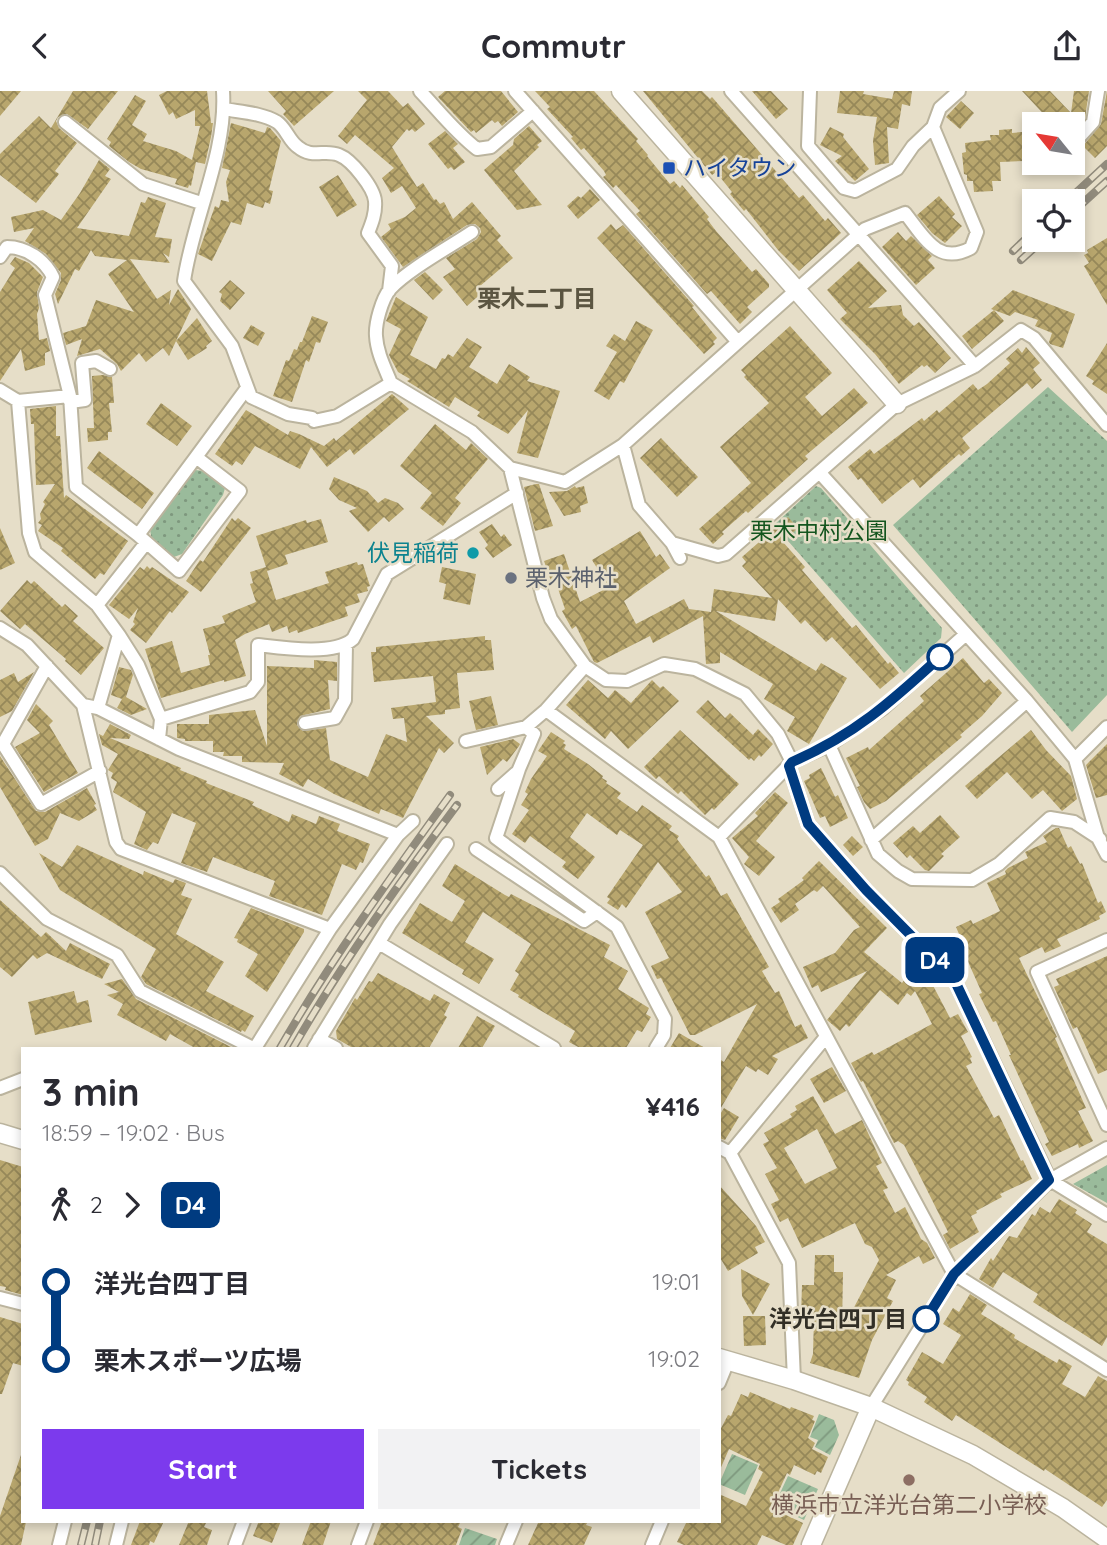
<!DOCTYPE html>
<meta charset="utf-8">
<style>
:root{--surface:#fff;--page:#f2f2f3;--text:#2b2b33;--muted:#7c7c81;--accent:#7c3aed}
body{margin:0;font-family:Quicksand,"Noto Sans JP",sans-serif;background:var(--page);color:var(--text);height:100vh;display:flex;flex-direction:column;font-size:26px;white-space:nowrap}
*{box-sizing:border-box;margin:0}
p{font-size:23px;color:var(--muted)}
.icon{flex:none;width:38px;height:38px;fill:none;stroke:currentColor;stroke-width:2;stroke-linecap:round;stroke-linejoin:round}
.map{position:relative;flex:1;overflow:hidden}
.sheet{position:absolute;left:21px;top:956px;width:700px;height:476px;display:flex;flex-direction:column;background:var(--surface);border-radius:0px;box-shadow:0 4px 10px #0003}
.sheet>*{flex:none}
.badge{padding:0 14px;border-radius:10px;font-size:24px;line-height:46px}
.needle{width:46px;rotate:300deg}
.fabs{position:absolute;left:1022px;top:21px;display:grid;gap:14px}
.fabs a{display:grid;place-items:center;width:63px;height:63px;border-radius:0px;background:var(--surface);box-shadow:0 4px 10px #0003;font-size:35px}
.map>.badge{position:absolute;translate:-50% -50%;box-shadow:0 0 0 4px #fff}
.legs{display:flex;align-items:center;gap:10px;height:77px;padding:0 21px;font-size:23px}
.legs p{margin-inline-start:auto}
.summary{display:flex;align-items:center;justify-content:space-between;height:119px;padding:0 21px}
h1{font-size:38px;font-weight:700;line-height:52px}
.primary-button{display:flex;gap:14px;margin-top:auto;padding:14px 21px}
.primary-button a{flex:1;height:80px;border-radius:0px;background:var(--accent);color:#fff;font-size:28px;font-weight:700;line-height:80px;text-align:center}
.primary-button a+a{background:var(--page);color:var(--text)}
ul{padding:0 21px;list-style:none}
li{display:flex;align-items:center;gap:24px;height:77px;font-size:26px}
li i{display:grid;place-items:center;width:10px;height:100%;margin:0 9px;background:currentColor}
li i::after{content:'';width:18px;height:18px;margin:-9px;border:5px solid;border-radius:50%;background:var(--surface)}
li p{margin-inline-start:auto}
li:first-child i{background:linear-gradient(#0000 50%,currentColor 0)}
li:last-child i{background:linear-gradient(currentColor 50%,#0000 0)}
header{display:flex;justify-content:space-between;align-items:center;height:91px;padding:0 21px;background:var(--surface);font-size:32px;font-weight:700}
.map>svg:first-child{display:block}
</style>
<header><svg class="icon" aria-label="back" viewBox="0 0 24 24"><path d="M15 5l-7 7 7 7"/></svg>Commutr<svg class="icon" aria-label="share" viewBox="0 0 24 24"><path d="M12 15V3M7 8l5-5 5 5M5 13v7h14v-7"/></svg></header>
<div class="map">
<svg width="1107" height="1454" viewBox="0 0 1107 1454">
<defs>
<pattern id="park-dots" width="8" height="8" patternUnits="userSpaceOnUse" patternTransform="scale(1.75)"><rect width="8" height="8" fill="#9abb9b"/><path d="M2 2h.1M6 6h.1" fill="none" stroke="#7e987e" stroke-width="1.8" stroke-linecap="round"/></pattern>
<pattern id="garden-furrows" width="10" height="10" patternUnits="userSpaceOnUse" patternTransform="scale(1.75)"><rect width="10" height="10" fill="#9abb9b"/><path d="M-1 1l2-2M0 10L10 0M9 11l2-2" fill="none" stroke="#7e987e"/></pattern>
<pattern id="building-cross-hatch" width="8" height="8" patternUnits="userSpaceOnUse" patternTransform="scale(1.75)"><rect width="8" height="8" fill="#b8a66d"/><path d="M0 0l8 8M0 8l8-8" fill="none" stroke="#968859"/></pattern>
</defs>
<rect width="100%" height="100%" fill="#e6dec8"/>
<path fill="url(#park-dots)" d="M1048 296 1107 350V604L1072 641 893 434Z
M195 379 204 380 225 397 223 404 182 463 174 466 152 449 150 439Z
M816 395 821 397 942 537 941 547 904 582 774 434Z
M1107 1074V1112L1073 1093Z"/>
<path fill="url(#garden-furrows)" d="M819 1323 834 1329 839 1344 830 1364 815 1356 818 1349 810 1346Z
M732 1363 758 1374 745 1404 719 1393Z
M788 1385 818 1398 804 1429 774 1415Z
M465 1437 497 1448 495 1454H459Z"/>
<path fill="url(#building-cross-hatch)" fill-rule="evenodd" d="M0 0H21L0 25Z
M73 0H118L88 38 67 23 58 26 56 30 59 37 77 52 55 80 59 83 36 112 0 84V63L39 25 51 37Z
M167 0H207L211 32H213L211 46 205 73 196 71 191 95 189 94 188 97 175 93 177 88 141 78 129 71 109 55 111 51 107 48 135 4 146 10 132 34 147 43 143 50 176 60 192 69 200 35H195V19L176 28 173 21 169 24 159 4Z
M268 0H334L294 35 283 23 286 20Z
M358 0H388L403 16 408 12 425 33 415 41 412 38 409 40 407 38 392 56 417 96 423 92 434 109 436 108 440 113 444 111 453 128 472 111 501 145 497 149 513 167 480 195 484 200 467 215 443 186 455 178 446 167 477 148 481 141 480 137 475 133 467 134 403 176 381 146 391 138 388 133 405 126 416 117 402 95 391 102 382 87 394 77 355 44 347 53 338 45 367 9Z
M445 0H501L518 21 502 35 498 30 495 32 492 29 476 42 474 39 471 41 438 6Z
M535 0H594L638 48 636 50 648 64 647 65 670 93 674 90 680 97 682 94 709 126 707 128 716 140 752 181 756 178 769 193V196L747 216 752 221 740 233 711 200 707 203 636 123 640 120 616 94 613 97 603 86 606 84 604 80 584 57 581 59 571 47 573 46 547 18 550 16Z
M643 0H702L710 8 712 6 799 107 803 104 825 130 828 127 841 142 799 180 778 159 746 118 744 120 730 103 732 101 716 81 712 84Z
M752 0H771L788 18 776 28Z
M840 0H864L863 3 892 8 894 0H912L910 15 902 13 898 38 887 36 889 72 875 74 873 50 877 26 837 22Z
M1022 0H1050L1071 22 1074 0H1089L1085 27 1073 40V33H1053Z
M1107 0V55L1095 67 1083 55 1101 33Z
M961 10 974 22 960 38 946 26Z
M231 32 265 42 267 36 270 37 281 50 269 99 273 100 270 113 265 111 263 117 247 112 241 134 231 131 212 170 198 163 215 115 219 117 221 109 229 111 226 91 230 79 222 77Z
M529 35 542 50 537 54 539 56 514 80 542 114 517 119 484 79 513 54 514 48Z
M830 36 844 43 843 46 869 78 855 90 835 70 842 65 820 54Z
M1012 38V42L1022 41 1024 70 1000 71 1001 90H992L993 100 974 101 973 90H967V84L964 83 962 62 966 61 965 52 991 49 990 44H999V39Z
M445 40 458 53 453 57 465 71 454 79 451 76 448 78 428 53Z
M99 69 110 78 105 85 111 88 77 137 129 145 141 111 145 112 148 106 166 112 155 146 172 148 169 166 163 162 170 172 130 168 157 208 171 199 169 214 178 198 191 218 169 265 163 257 146 271 139 262 121 280 117 273 100 258 77 265 82 248 66 254 63 242 86 235 96 209 134 221 108 183 127 169 95 165 91 159 79 180 75 178 58 213 55 203 61 189V182L46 163 25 150 34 137 14 141 11 126 43 119 61 129 80 102Z
M338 84 357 114 337 126 319 96Z
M590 98 600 109 578 128 567 115 578 105 581 107Z
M939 105 955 123 952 126 962 135 945 152 932 142 917 124Z
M611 133 616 139 623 134 694 215 692 216 717 247 713 251 715 253 704 263 597 147Z
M898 141 906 150 911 145 932 165 928 169 935 177 916 194 882 156Z
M1107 147V214L1084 175 1089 172 1084 164 1088 162 1087 159Z
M15 166 29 172 43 186 37 201 39 217 37 223 39 249 47 247 50 260 45 262V274L25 280 21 258 0 290V201L15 177 10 173Z
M859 170 887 200 868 217 901 214 903 224 914 235 919 231 951 267 935 282 927 274 924 276 922 274 899 293 875 263 840 228 847 222 827 199Z
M425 181 443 199 433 209 414 189Z
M230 189 245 202 230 219 220 210 222 203 219 201Z
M1013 199 1075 223 1063 257 1050 253 1049 251 1052 242 1035 235 1038 229 1015 221 1010 225 991 218Z
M396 206 428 226 410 264 436 278 442 267 445 268 448 263 453 266 467 247 482 256 469 276 497 293 509 273 530 286 527 290 560 300 538 367 517 362 528 319 508 343 477 325 480 321 455 306 449 316 407 290 410 288 398 281 389 264 401 238 386 230Z
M994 219 1004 230 972 258 962 245Z
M312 225 328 231 320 252 316 251 309 271 306 269 292 311 273 305 286 269 289 270 294 258 297 259 300 251H302Z
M197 227 212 250 206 255 207 257 188 269 176 250Z
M636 230 653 239 624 292 620 290 609 309 594 300 617 261 606 255 614 243 625 250Z
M251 234 265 242 258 255 243 247Z
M790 235 832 282 805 306 822 325 854 297 868 312 805 365 808 368 748 422 746 420 722 441 724 443 713 453 699 438 751 392 720 356 769 312 744 286 746 284 741 279Z
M1107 252V303L1092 293 1094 290 1086 285Z
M1026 256 1040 272 1033 278 1042 289 1032 298 1027 292 962 347 970 357 961 365 959 363 920 397 913 388 882 413 861 387 858 389 848 376 870 358 874 363 922 327 924 330 937 319 939 322 973 293 978 299 987 293 1010 272 1006 268 1018 257 1022 262Z
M103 284 112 286 114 312H109L112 341H108V349L88 351 87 337H94L92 285Z
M392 303 409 318 354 364 350 358 327 376 311 356 300 378 255 355 242 374 236 370 232 375 215 363 246 319 288 344 290 340 299 343 324 355 334 347 336 350Z
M161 312 192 335 177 355 146 333Z
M56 315V345H60L64 407 66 404 128 450 104 484 100 482 95 488 61 460 63 457 38 440 42 434 38 432 41 428 40 423 45 413 43 411 55 393 36 394 34 333H31L30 318Z
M435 333 466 359 471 352 488 368 455 407 461 412 443 435 420 417 432 402 400 375Z
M661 347 698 386 677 406 640 367Z
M99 360 154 402 142 418 87 377Z
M334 386 367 400 378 412 385 407 398 412 404 418 389 431 384 426 368 441 349 420 357 417 339 409 329 398Z
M536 393H539L553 435 535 440 524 396Z
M575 395 576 397 584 395 588 412 580 415 581 421 564 425 549 401 567 400Z
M788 426 798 437 783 451 805 476 802 479 852 537 856 534 888 573 890 571 899 582 880 598 832 546 826 551 805 529 801 533 778 508 775 530 716 520 816 580 821 572 847 587 809 653 787 640 795 626 764 608 773 593 720 561V572L706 573 703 525 653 552 650 545 597 572 594 571 576 535 572 538 562 520 565 518 555 489 551 490 544 470 564 463 580 511 609 496 592 469 640 440 656 466 660 463 670 477 624 510 636 533 684 508 689 518 711 521 714 498 772 507 742 475 746 471 742 466Z
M232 427 235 430 238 427 251 437 201 501 186 490 200 469 203 471Z
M321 428 328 451 285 464 288 473 267 480 276 509 329 492 325 481 357 471 358 474 363 473 370 495 367 496 368 500 357 503 360 511 345 516 348 525 298 542 297 539 289 542 287 535 272 541 269 533 245 543 235 549 246 585 224 591V589L161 607 145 558 172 550 181 582 210 574 208 564H210L203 538 225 532 222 525 256 511 250 493 253 492 250 481 266 476 256 445 306 429 307 432Z
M492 433 501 446 504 443 512 454 493 467 485 457 488 454 479 441Z
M0 437 15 472 0 479Z
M147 475 150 478 152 476 189 501 172 522 170 520 146 552 130 539 135 533 133 531 138 517 129 528 109 514 140 476 144 479Z
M442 476 476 483 470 514 443 508 446 493 439 491Z
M27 489 31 493 34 490 62 516 65 513 78 525 73 530 104 557 81 584 65 570 66 568 25 533 20 538 0 520Z
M485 545V549H491L494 579 457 582 460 617 445 619V623L426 625 454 652 444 662 439 657 403 727 381 718 379 723 334 703 308 688 303 696 279 683 284 672 242 671V665H223L224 661H213V650H185V648L177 647V633H209V624L255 619 267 655V575L314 577V569L337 571V590L328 589 330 618 300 625 297 634 303 640 326 637 330 669 368 686 386 643 407 651 404 627 393 628 391 617 436 611 433 585 374 591 371 561H376V556Z
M963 567 984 592 989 588 1002 602 982 625 960 644 962 646 886 710 870 718 864 711 857 696 860 695 846 667 868 656 869 659 924 610 920 605Z
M119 576 131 579 133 584 126 606 147 618 131 624 117 617 122 608 111 604Z
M34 581 12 620 0 626V589L14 582 18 591Z
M588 589 608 607 615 599 631 612 652 589 660 597 663 595 679 610 628 658 611 640 605 648 566 614Z
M491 605 498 634 476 639 469 610Z
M708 609 725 627 730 622 753 644 758 638 773 653 761 666 759 664 754 670 751 667 749 669 696 621Z
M36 613 53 630 49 634 78 682 44 701 15 656 40 642 27 629Z
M110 633 131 644 129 648 110 647 181 677 180 679 207 690 206 692 254 711 252 714 289 731 292 723 316 733 319 725 340 733 337 740 370 753 363 772 360 771 356 779 342 773 322 824 269 805 275 790 213 766 207 781 181 772 196 732 172 722 158 753 153 751 147 759 134 753 146 721 113 701 117 691 111 687 113 682 108 679 118 663 102 654 99 643 103 645Z
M680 639 739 693 714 719 712 717 705 724 681 700 678 703 659 685 656 688 644 676Z
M1031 639 1046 659 1071 685 1077 708 1062 720 1043 699 1032 708 1007 681 977 708 965 695Z
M551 641 565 650 563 652 566 654 564 658 588 673 603 685 602 687 607 690 606 692 621 702 617 707 637 721 642 714 672 735 669 739 679 745 677 748 706 786 709 784 721 805 727 802 769 876 762 880 775 902 779 900 795 936 801 933 808 947 772 965 778 968 768 984 758 978 756 981 746 975 719 1020V968L724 971 757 913 695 944H690L661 887 657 888 651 875 669 867 645 821 682 801 658 771 626 817 622 813 618 819 607 812 610 808 607 806 643 754 620 739 617 744 587 722 570 746 595 766 578 788 562 776 566 771 530 745 525 752 512 743 529 719 521 714 528 703 525 701 531 688 547 665 538 660Z
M513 648 520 653 519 655 507 671 503 668 487 684 480 656Z
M1107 653V704L1096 707 1086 674Z
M0 665 36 720 45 721 87 697 96 713 94 714 97 719 79 730 60 722 48 748 35 755 0 696Z
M821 677 835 706 838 704 848 727 830 736 825 725 820 727 804 690 810 687 809 684Z
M775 701 788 712 756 750 775 766 759 785 744 773 749 766 732 747 758 725 755 722Z
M940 724 960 746 941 763 944 765 929 780 925 779 910 764 907 767 893 752 913 735 920 742Z
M1056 737H1059L1068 757 1071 755 1080 773 1082 772 1098 812 1101 810 1106 821 1099 825 1100 828 1057 848 1061 855 1045 862 1042 856 1019 867 1057 946 1055 947 1086 1017 1078 1020 1093 1050 1079 1057 1078 1053 1052 1065 1045 1053 1049 1051 1009 964H1011L996 930 993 931 979 903 982 902 956 844 959 843 956 836 971 829 973 833 1000 820 987 792 1006 783 1005 780 1008 777 1028 767 1025 761 1047 751 1043 745Z
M852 745 863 756 853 765 843 754Z
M77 754 143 784 144 780 173 792 175 788 186 792 181 804 192 808 176 843 224 871 206 900 254 925 245 941 242 939 241 941 146 893 141 886 156 858 60 799 39 762 62 776Z
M819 770 887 837 864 861 902 892 916 874 927 883 950 927 958 923 968 941 961 945 972 966 970 967 972 972 966 975 994 1027 999 1024 1021 1070 1023 1069 1032 1088 1000 1103 1002 1106 976 1120 977 1122 971 1125 979 1141 950 1158 943 1144 948 1141 916 1077 904 1054 898 1050 894 1052 863 990 861 991 851 972 872 961 874 964 932 933 915 900 911 905 907 902 898 914 880 899 849 936 846 933 840 940 827 929 867 880 821 901 818 894 812 897 803 876 835 862 854 839 860 836 823 795 817 801 814 799 795 813 799 819 781 832 771 817 780 811 778 808 804 789 802 787Z
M455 773 505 804 509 806 511 803 610 854 604 866 628 880 618 898 649 917 646 923 651 926 642 941 637 939 626 957H580L569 951 575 940 518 906 519 904 510 899 519 883 515 880 531 853 483 821 465 851 494 868 479 893 462 883 464 879 402 842 420 812 452 831 465 810 442 795Z
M0 809 41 846 46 841 66 860 70 852 110 873 102 888 47 862 37 868 33 864 12 886 0 876Z
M251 817 304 838V841L267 901 245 885 258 863 237 851 238 848 234 847Z
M1107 865V979L1098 983 1077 936 1073 938 1054 896 1059 894 1056 888Z
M378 882 430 910 434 903 450 912 444 924 447 926 429 957H353L337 948 336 940 355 907 357 909 369 890 372 891Z
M122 888 136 908 233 957H195L170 943 166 950 117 924 123 913 107 904 119 901 104 893Z
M74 900 77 912 88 909 92 931 35 944 28 911Z
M477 925 495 935 482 957H458Z
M679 942 705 957H670Z
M832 976 846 1000 824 1012 810 988Z
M813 1005 835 1043 862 1029 882 1072 876 1075 888 1097 883 1099 895 1122 905 1116 921 1148 927 1152 935 1167 923 1173 919 1165 886 1184 896 1189 887 1207 893 1210 872 1249 859 1287 810 1272 813 1263 814 1225H801L802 1194H814L815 1164H834V1181H843L842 1239 879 1169 872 1156 865 1153 855 1132 802 1157 788 1127 780 1131 771 1113 779 1109 765 1083 777 1077 763 1053 769 1050 764 1042 792 1026 790 1023 797 1019 795 1015ZM817 1038 837 1077 805 1093 784 1057Z
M724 1017 739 1026 725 1049 719 1047V1025Z
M0 1069 23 1076V1204L5 1199 6 1196 0 1195Z
M719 1094 756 1135 765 1151 755 1156 758 1162 728 1180 719 1165Z
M1059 1108 1077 1119 1075 1122 1092 1133 1087 1141 1107 1153V1246L1102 1255 1033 1211 1038 1203 1003 1181 993 1197 979 1188 991 1167 993 1170 1009 1145 1017 1147 1032 1123 1035 1125 1040 1116 1050 1122Z
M741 1178 770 1193 753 1224 742 1205Z
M970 1203 987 1214 981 1223 1015 1244 1014 1247 1057 1272 1059 1268 1072 1275 1062 1293 1085 1306 1098 1285 1107 1290V1409L1102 1416 1045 1378 1044 1380 956 1324 952 1330 924 1311 927 1306 908 1294 909 1291 906 1289 922 1261 943 1273 961 1244 943 1233 953 1217 959 1221Z
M743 1225H765L766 1254 744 1255Z
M0 1226 23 1233V1275L13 1272 2 1303H0Z
M750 1301 790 1318 791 1316 814 1325 812 1329 815 1330 808 1347 815 1352 812 1358 828 1366 821 1382 817 1380 815 1384 794 1374 790 1384 787 1382 771 1417 803 1432 793 1454H786L762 1444 757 1454H684L677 1451 687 1430H719V1403L746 1415 763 1381 758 1378 760 1373 729 1358 719 1381V1341L728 1324 731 1325 741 1303 748 1306Z
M21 1364 23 1431H26L21 1454H0V1425Z
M140 1430H164L154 1452 150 1450 149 1454H131Z
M189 1430H207L204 1436 212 1439 207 1454H179Z
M259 1430H281L272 1452 253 1445Z
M311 1430H331L323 1454H302Z
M382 1430H461L458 1436 462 1438 456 1454H373Z
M539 1430H588L586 1434 592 1436 584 1454H528Z"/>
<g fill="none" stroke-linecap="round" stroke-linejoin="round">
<g stroke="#bbb49e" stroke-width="16">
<path id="street" d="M223 0C227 62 193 127 184 190L232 255 251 306 288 323 312 327 314 330 337 325 391 292 472 341 510 377 565 391 623 354 738 251 515 0
M420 0C439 20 455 41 477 58L491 56 533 20
M731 0 975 275
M810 0 808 55 844 97 855 100 897 78 913 55 933 36 940 17 959 0
M224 18C240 21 262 22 277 31 286 37 289 50 298 56 312 68 325 58 339 64 352 69 374 97 375 110 376 122 372 132 368 142L392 175 389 200
M65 31 143 93 201 112
M1073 53 1093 31 1098 0
M0 166 7 156C26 156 45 169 53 186L45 204 70 305 76 396 138 444 179 480 240 400 196 366 247 297
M738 251 865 138 905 122C924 146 938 175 971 157L977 141 933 36
M391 292C385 277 377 262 376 245 375 232 382 208 390 198 409 178 448 157 472 141
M0 299 18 310 29 442 35 461 97 514 119 544 138 574 161 628 159 648
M18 310 70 305
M70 311 85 309 82 272 96 270 110 278
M623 354 639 414 672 452 718 465 726 463 897 313 975 275 1021 239 1034 247 1107 334
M510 377 543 507 551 528 585 575 606 589 627 590 664 573 695 578 745 603 778 643 792 671
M820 382 1027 610 1075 668 1098 747 1107 764
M138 444 196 366
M672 452 680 467
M97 514 146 452
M0 537 27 554 83 614 116 751 121 758 330 838
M47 575 3 653 41 713 100 680
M585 575 546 619 526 636 534 643 519 678 496 747 617 836 665 928 664 944 656 957
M83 614 98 617 179 658 398 744 330 838 255 957
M98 617 119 544
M546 619 719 746 954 1183 1107 1279
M161 628 250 601 258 591V554C283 557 334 565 353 548L387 483 517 402
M305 632 335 627 345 609 346 554
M466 650 526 636
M829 654 878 763 898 780 912 788 972 789 999 773 1050 727 1074 731 1100 748
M1075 668 1107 636
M789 675 808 733 866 799 954 888 1050 1089 1107 1124
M498 698 516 682
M398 744 413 730
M719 746 792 671 829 654 882 618 965 544
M871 749 1027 610
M476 758 584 830 597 821
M0 782 47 828 117 864 140 900 253 957
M1107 849 1037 881 1107 1034
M379 852 554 957
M319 948 336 957
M314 957 390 833 447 753
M0 997 23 988
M719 1056 730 1062 789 1172 794 1289
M730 1062 825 947
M0 1207 23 1213
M719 1292 728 1270
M871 1316 954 1183 1050 1089 1107 1057
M59 1454 65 1430
M116 1454 122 1430
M235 1454 244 1430
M358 1454 367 1430
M506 1454 516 1430
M652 1454 662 1430"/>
</g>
<g stroke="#bbb49e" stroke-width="21">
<path id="secondary" d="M621 0 897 313
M0 1042 23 1049
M719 1267 794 1289 871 1316 973 1364 1063 1417 1107 1448
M811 1454 871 1316"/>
</g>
<use href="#street" stroke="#fff" stroke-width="12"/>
<use href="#secondary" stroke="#fff" stroke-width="18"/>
<g stroke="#918b7c" stroke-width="8">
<path id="rail" d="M1067 110 1107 73
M1073 121 1107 90
M1013 160 1034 140
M1021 169 1043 149
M280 957C331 869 390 787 450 704
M293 957C342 872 398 793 457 714
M81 1454 87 1430
M95 1454 100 1430"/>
</g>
<use href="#rail" stroke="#e6dec8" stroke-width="5" stroke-dasharray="16" stroke-linecap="butt"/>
</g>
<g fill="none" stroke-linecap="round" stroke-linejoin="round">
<g stroke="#fff" stroke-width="16">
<path id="line-1" d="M926 1228 954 1183 1049 1089 954 888 866 799 808 733 789 675 792 671C854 644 891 611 940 566"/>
</g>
<use href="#line-1" stroke="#003b80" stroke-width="10"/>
</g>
<rect fill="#1a4fb4" stroke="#e6dec8" stroke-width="2.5" x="662" y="70" width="14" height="14" rx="3.5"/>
<circle fill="#0f9aa8" stroke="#e6dec8" stroke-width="2.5" cx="473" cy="462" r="7"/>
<circle fill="#6b7280" stroke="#e6dec8" stroke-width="2.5" cx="511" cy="487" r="7"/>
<g fill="#fff" stroke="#003b80" stroke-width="3.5">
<circle cx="940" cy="566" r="12"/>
<circle cx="926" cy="1228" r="12"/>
</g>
<circle fill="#8d6e63" stroke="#e6dec8" stroke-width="2.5" cx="909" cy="1389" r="7"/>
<g text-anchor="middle" stroke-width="5" stroke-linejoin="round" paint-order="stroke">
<g font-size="23" fill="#164399" stroke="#e6dec8" text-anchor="start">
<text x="683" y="85">ハイタウン</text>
</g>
<g font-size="23" fill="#13551e" stroke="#e6dec8">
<text x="819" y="448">栗木中村公園</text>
</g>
<g font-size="23" fill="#0d838f" stroke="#e6dec8" text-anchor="end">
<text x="459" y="470">伏見稲荷</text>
</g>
<g font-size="23" fill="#5b616d" stroke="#e6dec8" text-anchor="start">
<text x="525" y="495">栗木神社</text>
</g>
<g font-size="23" font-weight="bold" fill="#322f26" stroke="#e6dec8" text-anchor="end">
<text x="907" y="1236">洋光台四丁目</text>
</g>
<g font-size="23" fill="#785e54" stroke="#e6dec8">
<text x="909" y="1422">横浜市立洋光台第二小学校</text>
</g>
<g font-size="24" font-weight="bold" fill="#5b5541" stroke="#e6dec8">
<text x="537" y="216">栗木二丁目</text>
</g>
</g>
</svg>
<div class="fabs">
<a><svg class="needle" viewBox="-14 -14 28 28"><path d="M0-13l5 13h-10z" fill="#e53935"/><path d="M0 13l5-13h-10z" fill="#7c7c81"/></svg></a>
<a><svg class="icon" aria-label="locate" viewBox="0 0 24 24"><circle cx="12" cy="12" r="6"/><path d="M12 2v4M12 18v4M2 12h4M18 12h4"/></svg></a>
</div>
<b class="badge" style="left:935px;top:869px;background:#003b80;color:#fff">D4</b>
<section class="sheet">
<div class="summary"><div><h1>3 min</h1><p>18:59 – 19:02 · Bus</p></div><b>¥416</b></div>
<div class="legs"><svg class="icon" aria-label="walk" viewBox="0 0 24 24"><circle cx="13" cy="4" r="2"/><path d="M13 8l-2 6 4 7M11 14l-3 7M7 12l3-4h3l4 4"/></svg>2<svg class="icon" aria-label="forward" viewBox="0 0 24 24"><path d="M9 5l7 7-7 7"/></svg><b class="badge" style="background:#003b80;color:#fff">D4</b></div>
<ul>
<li><i style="color:#003b80"></i><b>洋光台四丁目</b><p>19:01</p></li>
<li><i style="color:#003b80"></i><b>栗木スポーツ広場</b><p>19:02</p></li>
</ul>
<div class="primary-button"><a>Start</a><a>Tickets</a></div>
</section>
</div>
